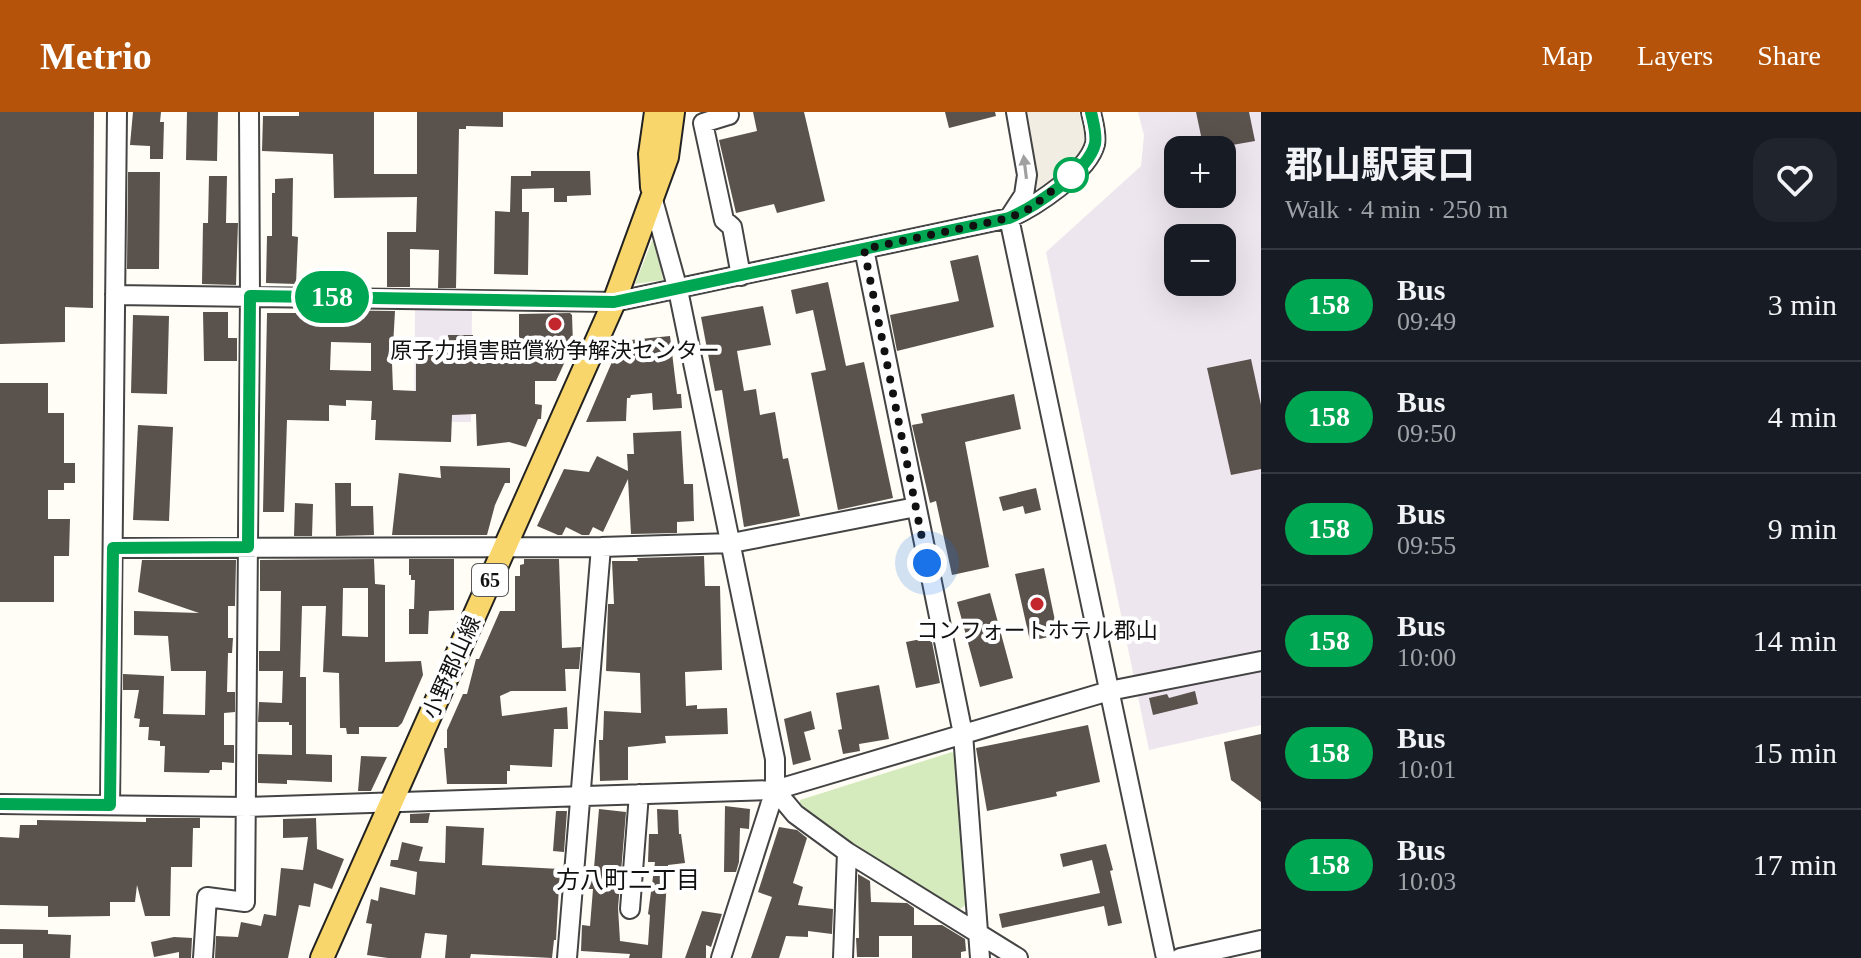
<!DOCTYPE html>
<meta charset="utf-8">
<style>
:root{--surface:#171b24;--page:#20242c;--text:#f1f3f6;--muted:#9ea1a6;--line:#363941;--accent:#b45309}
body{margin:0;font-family:"Times New Roman","Noto Sans JP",serif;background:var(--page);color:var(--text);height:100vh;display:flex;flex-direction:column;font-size:30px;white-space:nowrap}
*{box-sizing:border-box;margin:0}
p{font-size:26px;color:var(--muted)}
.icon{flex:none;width:44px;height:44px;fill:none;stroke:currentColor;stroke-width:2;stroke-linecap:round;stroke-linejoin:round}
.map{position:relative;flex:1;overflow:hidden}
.details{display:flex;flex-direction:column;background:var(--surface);width:600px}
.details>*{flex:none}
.badge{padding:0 16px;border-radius:26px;font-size:28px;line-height:52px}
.buttons{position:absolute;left:1164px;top:24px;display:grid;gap:16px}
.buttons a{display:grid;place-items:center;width:72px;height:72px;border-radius:16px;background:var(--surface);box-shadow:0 8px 32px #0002;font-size:40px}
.you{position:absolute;width:40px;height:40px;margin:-20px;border:6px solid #fff;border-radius:50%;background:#1a73e8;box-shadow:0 0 0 12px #1a73e833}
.map>.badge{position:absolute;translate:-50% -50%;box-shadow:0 0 0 4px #fff}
.round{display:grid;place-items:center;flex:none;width:84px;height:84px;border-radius:24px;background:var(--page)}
.overview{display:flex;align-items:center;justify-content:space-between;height:136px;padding:0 24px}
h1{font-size:38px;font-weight:700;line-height:60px}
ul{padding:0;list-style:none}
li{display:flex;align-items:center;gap:24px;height:112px;padding:0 24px;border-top:2px solid var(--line)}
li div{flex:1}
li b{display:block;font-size:30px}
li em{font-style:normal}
li .badge{min-width:88px;font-weight:700;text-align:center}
header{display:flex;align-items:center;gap:48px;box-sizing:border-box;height:112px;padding:0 40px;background:var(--accent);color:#fff}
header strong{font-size:38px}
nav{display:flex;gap:44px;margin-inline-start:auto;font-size:28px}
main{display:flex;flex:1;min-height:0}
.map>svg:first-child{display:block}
</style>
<header>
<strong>Metrio</strong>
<nav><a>Map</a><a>Layers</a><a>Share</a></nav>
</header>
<main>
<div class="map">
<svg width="1261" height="846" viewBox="0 0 1261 846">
<rect width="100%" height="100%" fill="#fffdf5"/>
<path fill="#eee6ef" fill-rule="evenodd" d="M1138 0H1261V613L1149 638 1046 140 1141 54 1144 23ZM1178 38H1222V82H1178ZM1178 126H1222V170H1178Z
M415 196 472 197 471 310H414Z"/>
<path fill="#d5ebbd" d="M656 128 663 168 635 172 652 129Z
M952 640 958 644 967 792 960 797 800 703V688Z"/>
<path fill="#f1ede2" d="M1020 0H1079L1086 30 1082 42 1076 51 1041 79 1036 76Z"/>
<path fill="#5a524d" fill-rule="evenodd" d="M0 0H94L93 196 65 195V230L0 232Z
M133 0H161L160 10H164L163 47H150V34L130 33Z
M187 0H218L217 49 186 48Z
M299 0H374V62H417V0H503V15L466 14V17H459L456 176H438L439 138 410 137V175H387V120H416L417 85 334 86 333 42 262 39 263 4H299Z
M753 0H804L825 89 777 101 774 92 736 101 719 28 757 19Z
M945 0H995L996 4 949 16Z
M1196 0H1249L1255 29 1204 38Z
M531 59H590L591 83 567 84V90H554V76L522 77V100H529L528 163 494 162 495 99 510 100 511 64H531Z
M128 60H160L159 157H127Z
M209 64H227L226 111H238L236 173 202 172 203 111H208Z
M293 66 292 124 298 125 296 172 266 171 267 124H272V81H275V67Z
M978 143 994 215 897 239 890 203 959 189 950 149Z
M828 170 846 254 864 250 893 386 838 398 811 261 826 258 813 198 796 202 791 178Z
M763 194 771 233 737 239 744 279 756 277 760 303 775 300 783 347 788 346 800 404 744 415 722 278 715 279 701 205Z
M313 198 395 199 392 251 393 278 416 279V236L449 237 448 223H473V236H494V251H523L524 227H519V202L570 201 572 203 573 232 556 269H535V292L542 293 541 307H538L526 335 509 330 477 334 476 302 452 303 451 330 375 328 376 308H371L372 289 346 288V294L329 293V309L287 308 284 400H263L267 201H308L312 200ZM331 230 371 231V259L330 258Z
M203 200H228V226H237V249H204Z
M133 203 169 204 167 282 131 281Z
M670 224 677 282H681L682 296 653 298 652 281 631 283 630 286H627L626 309 586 310 621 229Z
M1251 247 1261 293V357L1231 363 1207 256Z
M0 271H48V301H64V351H75V371H64V378H48V407H70L69 444H54V490H0Z
M1014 282 1021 317 965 330 989 455 952 463 936 389 930 391 912 313 923 311 921 302Z
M138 313 173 315 169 409 133 408Z
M681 319 684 372H693L694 409 677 410V421L631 422 628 367 603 420 593 415 589 423H582L566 415 562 423H558L537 414 564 357 589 360 597 344 628 359 627 342H634L633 321Z
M440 354 510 356V371H505L495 393 487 423H392L399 361 441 366Z
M335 371H351V394H373L374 423 336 424Z
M1036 376 1041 398 1025 402 1023 394 1003 399 999 385Z
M295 391 313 392 312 424H294Z
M704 444 705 474H720L722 558 685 560 686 594 697 593V597L727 596 728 622 665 624 666 631 628 635V668L600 669 599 628H603L604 599 641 601 640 561 606 559 608 492H614L612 449H638L637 446Z
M374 447 375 472 385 473V550L421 549 423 563 402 611 398 615H359V622H347L346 616H340L339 561 323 560 326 494H302L300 565H306V642L332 643V670L287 668V672L258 671V642L292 643V613H289V610H258L259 590 282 591 283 559H259V539H280L281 479H260V448ZM343 476H368V525L342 524Z
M409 447H454V498L429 499 428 522H409V497H414L415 468H411V463H409Z
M524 447H559L562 536 581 535 579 557H565L566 579H511L500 584 502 604 567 595 568 617H554L552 655 510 653V659H507V672H447L444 636H447V618L463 582H467L476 547H479L500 499H515V464H520V453L524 452Z
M142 448H236L235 494H228V526H233L232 541H228L227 580H235V600L224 601V633H234V651L222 650V658H210L209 661 164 660 165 634H160V629L148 628 149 615H139L140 607 134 606 139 578H123V562L164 564 163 602 205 603 206 559H171L168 524 134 523V499L199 501 138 480Z
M1044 456 1058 523 1030 529 1015 462Z
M990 481 1013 566 980 575 957 490Z
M931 525 940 571 916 576 906 530Z
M879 573 889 627 859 632 860 639 843 642 838 618 842 617 836 581Z
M1195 579 1198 592 1153 603 1149 586 1167 582 1169 586Z
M811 599 815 617 804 620 811 648 793 653 784 607Z
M1088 613 1100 670 1056 680 1057 684 987 699 976 636Z
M1261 622V690L1231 668 1224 630Z
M361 644 387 645 371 679H358Z
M725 694 750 697 749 717 740 716 739 750 736 760H724Z
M599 697 626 700 618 796 620 829 648 833 650 803 648 802 655 750H648L649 722H658L657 697 678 698 679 722H681L685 751 668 753 662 846H629L630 842 581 839 582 813 590 814 593 777H588L590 756H594Z
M556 699H567L564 740 553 739Z
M430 701 428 711H410V702Z
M146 706H200V716H193L192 755H171L170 804H145L137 773 135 790H110V804L48 805V794L0 793V725L19 726 20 713H37V708L146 710Z
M316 706 317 737 344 747 332 777 314 771 310 795 299 793 288 846H215L216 824 238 825 241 810 261 814 264 802 276 804 281 756 303 758 308 725 283 726V707Z
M446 714 484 716 482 753 560 757 556 828H554L552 846 471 842 470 846H445L447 823 425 821 421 846H388L367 843 372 812 366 811 371 787 378 789 380 775 415 783 417 760 390 754 391 748H398L402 730 423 735 419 749 445 751Z
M779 715 797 718 807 726 793 771 803 775 798 793 833 797 832 822 808 819V825L786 824 779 846H751L772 785 758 780Z
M1106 732 1113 758 1110 759 1122 811 1108 814 1104 794 1002 816 999 802 1100 781 1092 748 1063 755 1060 742Z
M858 762 870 769 871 790 907 791 914 796V813H942L965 827 966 839 961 840V846H912V824H879V845H857L856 826H859Z
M702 799 722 802 711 835 706 833V846H685Z
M0 817 48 818V822L71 823 70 846H23V832H0Z
M174 825 192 826 191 846H179V840L154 845 151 830Z"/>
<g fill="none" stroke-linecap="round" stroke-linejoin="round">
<g stroke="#444" stroke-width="22">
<path id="minor" d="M728 0 729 3 703 11 724 108 732 115 741 164
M1016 0 1027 63 1024 83 1009 106 1166 846
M653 88 678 178 775 647V678L721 846
M864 137 963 622 980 846
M115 183 614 190 1009 106C1034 95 1088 60 1095 32 1097 22 1093 10 1091 0
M113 436 601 435 732 431 916 395
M775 678 795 702 847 740 1018 846
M0 692 247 695 775 678 1109 579 1261 549
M110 693 117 0
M630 797 639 682
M203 846 207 785 245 790 250 184 249 0
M567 846 601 435
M843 846 847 740
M1180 846 1261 828"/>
</g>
<g stroke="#222" stroke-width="26">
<path id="major" d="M652 75 650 42 656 0
M322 846 614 190 667 45 673 0"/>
</g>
<use href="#minor" stroke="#fff" stroke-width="18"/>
<use href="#major" stroke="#f9d66b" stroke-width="22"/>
</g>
<defs><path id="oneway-solid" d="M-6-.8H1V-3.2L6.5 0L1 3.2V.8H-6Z" transform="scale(2)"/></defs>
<use fill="#a0a0a0" href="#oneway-solid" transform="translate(1025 55) rotate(-97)"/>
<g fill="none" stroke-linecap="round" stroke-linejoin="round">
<g stroke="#fff" stroke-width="18">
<path id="line" d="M0 692 110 693 113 436 248 435 250 184 614 190 1009 106C1034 95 1088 60 1095 32 1097 22 1093 10 1091 0"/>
</g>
<use href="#line" stroke="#00a651" stroke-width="12"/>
<path stroke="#111" stroke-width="8" stroke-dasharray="0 14.4" d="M927 451 864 137 1009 106 1031 96 1071 63"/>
</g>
<circle fill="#fff" stroke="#00a651" stroke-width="4" cx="1071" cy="63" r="16"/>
<g fill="#c4262e" stroke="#fff" stroke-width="3">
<circle cx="555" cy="212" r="8"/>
<circle cx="1037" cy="492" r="8"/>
</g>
<g text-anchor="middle" stroke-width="8" stroke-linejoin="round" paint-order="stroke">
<rect fill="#fff" stroke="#585858" stroke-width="2" x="472" y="452" width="36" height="32" rx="6"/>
<g font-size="20" font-weight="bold" fill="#111">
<text x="490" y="475">65</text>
</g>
<g font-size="22" fill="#111" stroke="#fff">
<text x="555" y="246">原子力損害賠償紛争解決センター</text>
<text x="1037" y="526">コンフォートホテル郡山</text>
</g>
<g font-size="22" fill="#111" stroke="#fff">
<text transform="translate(451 555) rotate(-66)" y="8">小野郡山線</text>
</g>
<g font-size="24" fill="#111" stroke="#fff">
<text x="628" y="776">方八町二丁目</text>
</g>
</g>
</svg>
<div class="buttons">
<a>+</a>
<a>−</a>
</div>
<div class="you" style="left:927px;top:451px"></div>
<b class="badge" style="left:332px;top:185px;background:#00a651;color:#fff">158</b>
</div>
<section class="details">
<div class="overview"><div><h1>郡山駅東口</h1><p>Walk · 4 min · 250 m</p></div><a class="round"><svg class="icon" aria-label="heart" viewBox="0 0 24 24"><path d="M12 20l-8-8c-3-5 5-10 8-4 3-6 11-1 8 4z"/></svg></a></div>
<ul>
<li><span class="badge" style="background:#00a651;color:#fff">158</span><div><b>Bus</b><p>09:49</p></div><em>3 min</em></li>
<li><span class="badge" style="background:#00a651;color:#fff">158</span><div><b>Bus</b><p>09:50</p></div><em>4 min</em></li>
<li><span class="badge" style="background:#00a651;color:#fff">158</span><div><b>Bus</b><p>09:55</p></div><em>9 min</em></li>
<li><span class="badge" style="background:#00a651;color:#fff">158</span><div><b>Bus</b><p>10:00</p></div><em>14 min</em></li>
<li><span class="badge" style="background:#00a651;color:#fff">158</span><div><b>Bus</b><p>10:01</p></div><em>15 min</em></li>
<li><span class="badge" style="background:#00a651;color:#fff">158</span><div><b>Bus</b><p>10:03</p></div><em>17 min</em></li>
</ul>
</section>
</main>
